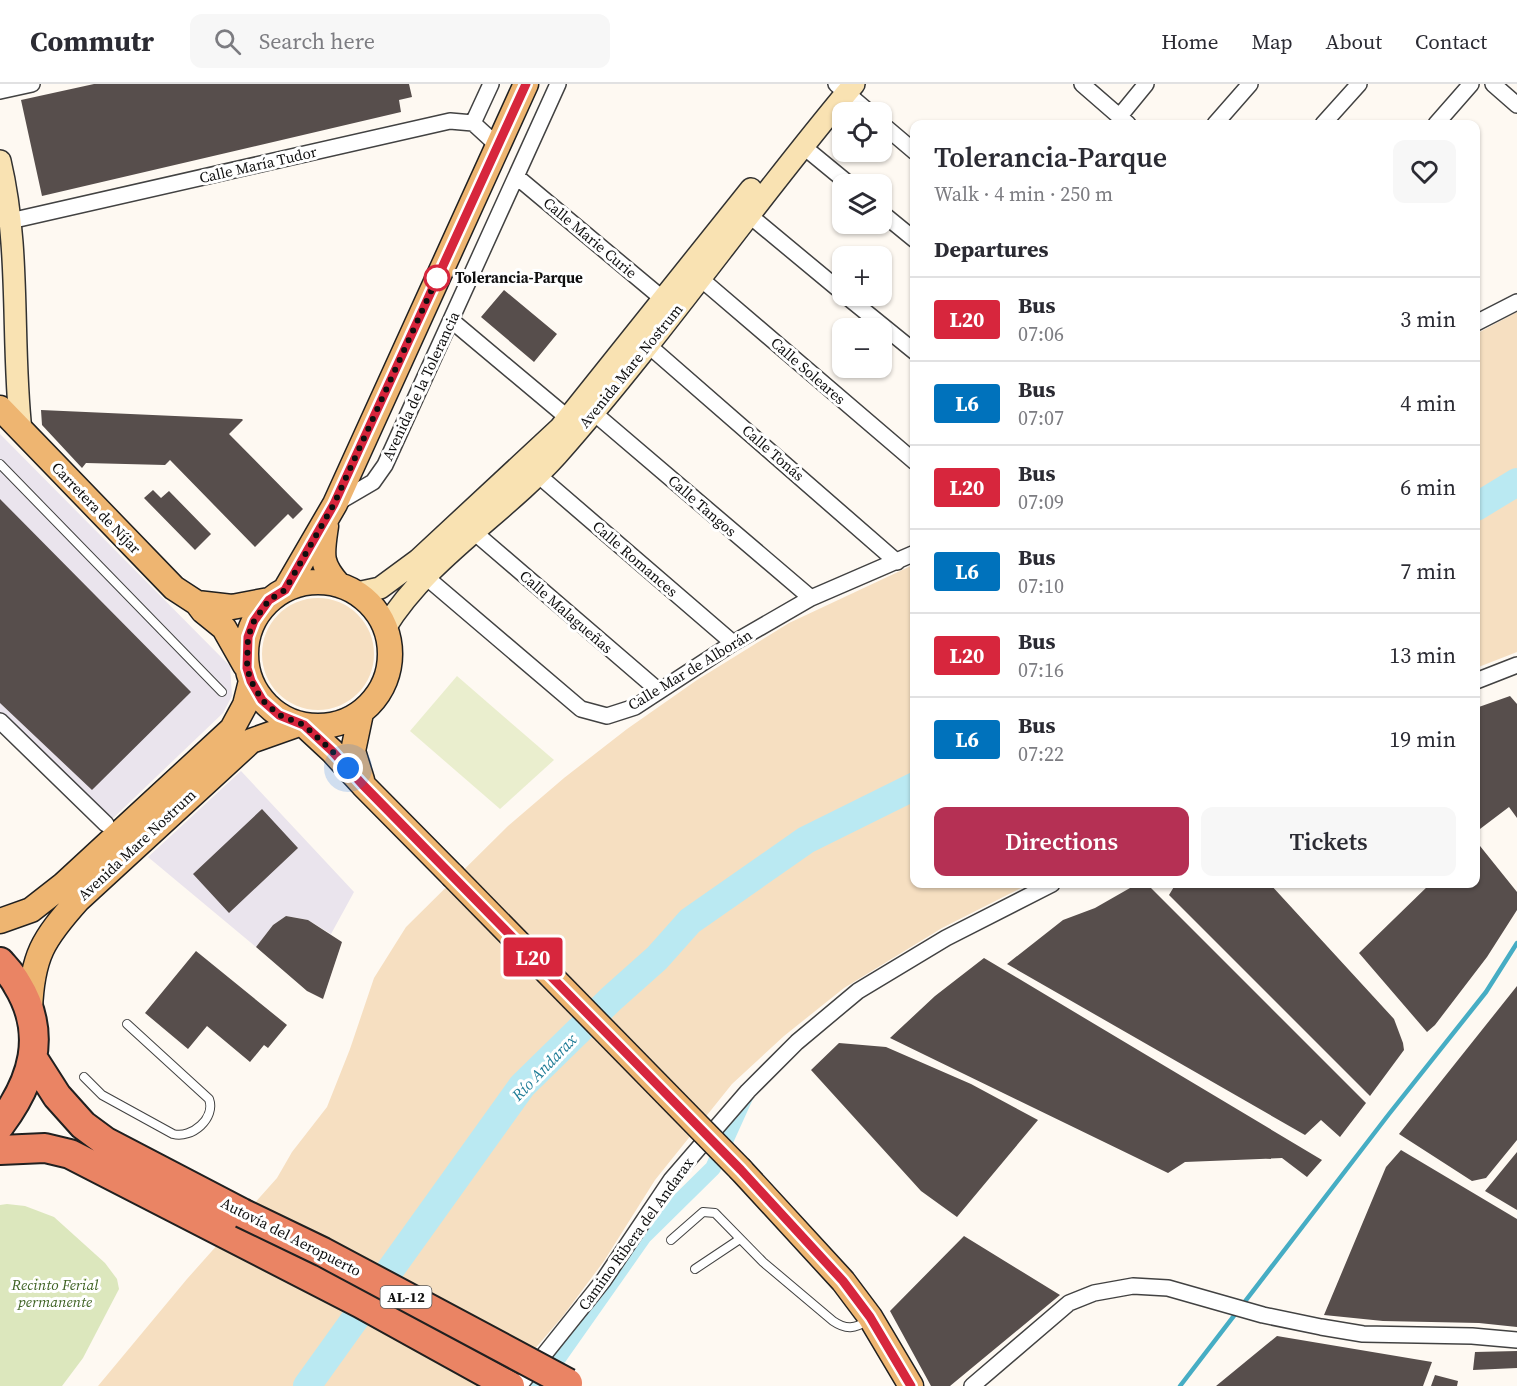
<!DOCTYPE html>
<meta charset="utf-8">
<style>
:root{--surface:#fff;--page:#f7f7f7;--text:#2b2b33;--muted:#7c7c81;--line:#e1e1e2;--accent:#b53054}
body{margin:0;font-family:"Source Serif 4",serif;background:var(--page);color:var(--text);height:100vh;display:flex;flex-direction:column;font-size:22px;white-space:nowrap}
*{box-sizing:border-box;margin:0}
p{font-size:20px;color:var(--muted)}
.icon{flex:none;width:33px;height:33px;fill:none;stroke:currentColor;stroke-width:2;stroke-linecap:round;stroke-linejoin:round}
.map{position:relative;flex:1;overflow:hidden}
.panel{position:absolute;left:910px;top:36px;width:570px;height:768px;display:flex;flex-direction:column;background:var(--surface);border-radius:12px;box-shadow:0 2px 4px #0004}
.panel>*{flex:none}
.badge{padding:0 12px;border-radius:4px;font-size:21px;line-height:39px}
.fabs{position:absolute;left:832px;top:18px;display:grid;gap:12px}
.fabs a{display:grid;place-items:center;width:60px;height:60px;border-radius:12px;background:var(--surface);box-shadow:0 2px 4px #0004;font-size:30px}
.you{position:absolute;width:30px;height:30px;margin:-15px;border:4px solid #fff;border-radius:50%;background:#1a73e8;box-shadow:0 0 0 9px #1a73e833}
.map>.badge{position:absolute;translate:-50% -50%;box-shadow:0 0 0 3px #fff}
h2{padding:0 24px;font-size:22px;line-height:54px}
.round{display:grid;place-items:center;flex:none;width:63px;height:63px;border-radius:12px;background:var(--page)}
.overview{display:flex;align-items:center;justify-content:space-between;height:102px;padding:0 24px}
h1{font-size:28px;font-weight:600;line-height:45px}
.cta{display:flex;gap:12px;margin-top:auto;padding:12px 24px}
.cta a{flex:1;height:69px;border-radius:12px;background:var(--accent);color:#fff;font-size:24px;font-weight:600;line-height:69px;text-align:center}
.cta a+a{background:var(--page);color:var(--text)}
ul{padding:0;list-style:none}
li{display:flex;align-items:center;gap:18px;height:84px;padding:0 24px;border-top:2px solid var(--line)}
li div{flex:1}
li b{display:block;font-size:22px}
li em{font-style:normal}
li .badge{min-width:66px;font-weight:700;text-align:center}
header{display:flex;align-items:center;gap:36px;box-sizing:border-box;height:84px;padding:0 30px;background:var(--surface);border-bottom:2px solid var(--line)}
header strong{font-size:28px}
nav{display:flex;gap:33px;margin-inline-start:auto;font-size:21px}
.search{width:420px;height:54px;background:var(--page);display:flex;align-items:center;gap:15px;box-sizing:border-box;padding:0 21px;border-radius:12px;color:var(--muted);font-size:22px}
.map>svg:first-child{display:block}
</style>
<header>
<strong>Commutr</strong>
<div class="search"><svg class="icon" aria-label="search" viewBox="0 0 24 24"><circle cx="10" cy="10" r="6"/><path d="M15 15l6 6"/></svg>Search here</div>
<nav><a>Home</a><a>Map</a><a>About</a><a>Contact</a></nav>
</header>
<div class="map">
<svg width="1517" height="1302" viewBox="0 0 1517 1302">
<rect width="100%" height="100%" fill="#fef9f2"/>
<path fill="#eae4ed" d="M0 350 230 582 232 612 223 629 110 737 0 633Z
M241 687 354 808 331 850 308 836 286 832 273 841 256 863 148 773Z"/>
<path fill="#dce7bd" d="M7 1120 25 1122 54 1133 105 1179 117 1195 119 1205 83 1274 62 1302H0V1121Z"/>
<path fill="#f6dfc1" d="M1517 228V568L1476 584V250Z
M915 480V800H1029L942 844 844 904 784 952 732 1000 655 1096 604 1177 563 1232 503 1302H98L187 1195 277 1094 292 1068 327 1023 350 965 374 894 406 843 508 742 564 694 627 645 697 596 789 539Z
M262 570a56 56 0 1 1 112 0a56 56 0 1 1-112 0Z"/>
<path fill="#eaeece" d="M457 592 554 676 500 725 410 647Z"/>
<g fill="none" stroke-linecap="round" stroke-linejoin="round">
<path stroke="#46adc4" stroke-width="4.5" d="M1180 1302 1389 1030 1486 908 1517 859"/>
<path stroke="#bae9f2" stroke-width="16" d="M533 1302 559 1273 644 1152 713 1084 746 1011"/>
<path stroke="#bae9f2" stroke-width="28" d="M1476 423 1517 398
M307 1302 522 1002 611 915 657 874 690 837 806 756 915 702"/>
</g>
<path fill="#574e4c" d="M94 0H409L412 13 399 16 401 28 42 112 21 16Z
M504 206 557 250 534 278 481 233Z
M41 326 242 335 243 336 229 350 303 425 293 435 288 430 255 463 170 376 165 381 86 379 82 384 42 341Z
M153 406 161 414 169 407 211 450 195 466 144 414Z
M0 415 191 608 92 706 0 619Z
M1510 612 1517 620V734L1509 723 1476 748V624Z
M262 725 298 764 229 829 193 790Z
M1476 757 1517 808V826L1487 873 1435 941 1427 948 1359 869 1430 800H1476Z
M1137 800H1147L1366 1019 1340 1053 1321 1036 1305 1051 1007 880 1063 836 1095 824Z
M1173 800H1270L1394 935 1403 959 1404 966 1370 1012 1169 811 1175 801Z
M286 832 308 836 342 858 323 915 307 907 256 863 273 841Z
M196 867 287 941 268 964 264 961 250 978 207 942 188 965 145 929Z
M984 874 1322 1076 1307 1093 1282 1074 1185 1078 1168 1089 890 954 935 912Z
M1517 902V1056L1486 1094 1472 1097 1399 1050Z
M839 959 886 963 971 1000 1038 1036 957 1133 921 1107 811 986Z
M1401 1066 1517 1135V1243L1479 1239 1383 1237 1324 1231 1386 1083Z
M1517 1068V1126L1485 1107Z
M964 1152 1060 1211 950 1302H931L890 1227Z
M1277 1252 1432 1278 1423 1302H1216Z
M1517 1267V1284L1473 1286 1475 1268Z
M1435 1291 1458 1297 1457 1302H1431Z"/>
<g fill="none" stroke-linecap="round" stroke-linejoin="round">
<g stroke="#424242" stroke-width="10">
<path id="lane" d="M0 380 222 608
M84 993 102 1011 173 1050C192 1055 216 1034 209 1015L127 940
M671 1156 703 1128 715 1129 763 1178 833 1237C846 1246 855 1245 868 1236
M695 1185 740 1155"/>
</g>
<g stroke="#424242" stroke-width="18">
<path id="street" d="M836 0 869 28
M1082 0 1128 40
M1493 0 1517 21
M0 7 32 0
M1119 33 1146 0
M473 39 491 0
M882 40 915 68
M1215 40 1250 0
M1323 40 1359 0
M1436 40 1471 0
M804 63 849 100
M517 93 663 215
M882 129 915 156
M749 131 843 209
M10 137 450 37 473 39 498 62
M701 195 915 378
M846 212 915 268
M451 236 568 334
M1476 239 1517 218
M648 261 897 478
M594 329 811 514
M538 391 733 559
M337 419 373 398 385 381 558 0
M474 448 659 607
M426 493 581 625 607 632 635 623 733 559 811 514 915 469
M1476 597 1517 581
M0 637 106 740
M519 1302 603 1197 671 1096 748 1007 797 958 858 907 946 854 1052 800
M972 1302 1069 1219 1094 1209 1133 1202 1168 1204 1263 1231 1321 1243 1363 1250 1472 1252 1517 1256"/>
</g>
<g stroke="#313131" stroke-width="24">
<path id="secondary" d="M0 77C21 166 11 257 21 347
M357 509 380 504 418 476 560 344 751 105
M385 544C428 474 503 431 557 371 662 252 752 121 854 0"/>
</g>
<g stroke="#202020" stroke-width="27">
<path id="primary" d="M0 324 174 504 197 519 203 527 224 544 245 581
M326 442C322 470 319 479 339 501
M246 570a72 72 0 1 1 144 0a72 72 0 1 1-144 0Z
M285 506 335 420 526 0
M197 519 232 523 269 516
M361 629 353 667 362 696
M304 641 332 667 363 701 452 791
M0 837 31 826 63 801 232 645 245 621 251 597
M30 926C32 872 43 855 78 816L251 657 299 640
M741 1086 843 1197 870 1233 911 1302"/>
</g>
<g stroke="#202020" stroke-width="32">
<path id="highway" d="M0 878C6 885 13 892 17 900 48 950 33 997 0 1041
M34 976 57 1012 83 1041 106 1058 242 1129
M0 1066 45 1064 70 1070 360 1219 510 1302"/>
</g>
<use href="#lane" stroke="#fff" stroke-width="8"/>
<use href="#street" stroke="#fff" stroke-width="15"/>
<use href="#secondary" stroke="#f9e2b2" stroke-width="21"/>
<use href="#primary" stroke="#eeb571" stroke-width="24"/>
<use href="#highway" stroke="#ea8464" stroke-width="28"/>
<g stroke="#202020" stroke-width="27" stroke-linecap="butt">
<path id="primary-bridge" d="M452 791 741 1086"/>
</g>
<g stroke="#202020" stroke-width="32" stroke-linecap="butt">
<path id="highway-bridge" d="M242 1129 323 1168 568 1299"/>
</g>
<use href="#primary-bridge" stroke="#eeb571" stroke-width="24"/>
<use href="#highway-bridge" stroke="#ea8464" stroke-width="28"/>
</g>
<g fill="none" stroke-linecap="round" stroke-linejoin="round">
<g stroke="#fff" stroke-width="14">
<path id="line" d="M526 0 334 420 285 506 269 516 254 537 248 553 247 584 251 597 262 616 279 631 304 641 332 667 363 701 741 1086 843 1197 870 1233 911 1302"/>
</g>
<use href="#line" stroke="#d7263d" stroke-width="9"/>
<path stroke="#0f0f0f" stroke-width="6" stroke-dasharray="0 10.8" d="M348 684 332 667 304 641 279 631 262 616 251 597 247 584 248 553 254 537 269 516 285 506 334 420 437 194"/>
</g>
<circle fill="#fff" stroke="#d7263d" stroke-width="3" cx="437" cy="194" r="12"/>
<g text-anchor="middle" stroke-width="6" stroke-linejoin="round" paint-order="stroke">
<rect fill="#fff" stroke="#575757" stroke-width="1.5" x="380.5" y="1202" width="51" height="22" rx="4.5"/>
<g font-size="14" font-weight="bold" fill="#0f0f0f">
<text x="406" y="1218">AL-12</text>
</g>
<g font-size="15" fill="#0f0f0f" stroke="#fff">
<text transform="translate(258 81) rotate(-13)" y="5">Calle María Tudor</text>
<text transform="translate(590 154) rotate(40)" y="5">Calle Marie Curie</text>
<text transform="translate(631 282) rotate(-51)" y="5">Avenida Mare Nostrum</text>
<text transform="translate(808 287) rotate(41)" y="5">Calle Soleares</text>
<text transform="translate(421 302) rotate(-65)" y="5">Avenida de la Tolerancia</text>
<text transform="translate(773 369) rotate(41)" y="5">Calle Tonás</text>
<text transform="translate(702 422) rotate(41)" y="5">Calle Tangos</text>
<text transform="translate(96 424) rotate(46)" y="5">Carretera de Níjar</text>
<text transform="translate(635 475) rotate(41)" y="5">Calle Romances</text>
<text transform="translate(566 528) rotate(41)" y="5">Calle Malagueñas</text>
<text transform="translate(690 586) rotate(-31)" y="5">Calle Mar de Alborán</text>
<text transform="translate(137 761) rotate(-43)" y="5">Avenida Mare Nostrum</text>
<text transform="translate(636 1150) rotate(-54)" y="5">Camino Ribera del Andarax</text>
<text transform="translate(291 1153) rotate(27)" y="5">Autovía del Aeropuerto</text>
</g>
<g font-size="15" font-weight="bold" fill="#0f0f0f" stroke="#fff" text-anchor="start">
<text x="455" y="199">Tolerancia-Parque</text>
</g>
<g font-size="15" font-style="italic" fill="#3e6223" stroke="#fff">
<text x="55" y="1206">Recinto Ferial<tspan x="55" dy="17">permanente</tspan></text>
</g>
<g font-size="16" font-style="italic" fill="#217e98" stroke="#fff">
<text transform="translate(544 983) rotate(-46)" y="6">Río Andarax</text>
</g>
</g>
</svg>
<div class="fabs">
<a><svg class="icon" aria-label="locate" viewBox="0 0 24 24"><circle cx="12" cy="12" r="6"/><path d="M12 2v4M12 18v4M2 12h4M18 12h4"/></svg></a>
<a><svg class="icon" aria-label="layers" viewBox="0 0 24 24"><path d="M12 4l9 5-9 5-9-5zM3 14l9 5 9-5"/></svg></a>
<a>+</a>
<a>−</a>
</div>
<div class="you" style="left:348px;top:684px"></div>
<b class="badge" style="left:533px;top:873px;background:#d7263d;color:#fff">L20</b>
<section class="panel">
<div class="overview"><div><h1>Tolerancia-Parque</h1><p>Walk · 4 min · 250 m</p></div><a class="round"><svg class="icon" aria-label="heart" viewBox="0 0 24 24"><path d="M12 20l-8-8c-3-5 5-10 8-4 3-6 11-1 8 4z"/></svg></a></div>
<h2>Departures</h2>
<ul>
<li><span class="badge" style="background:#d7263d;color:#fff">L20</span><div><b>Bus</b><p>07:06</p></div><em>3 min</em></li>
<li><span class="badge" style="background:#0072bc;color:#fff">L6</span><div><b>Bus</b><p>07:07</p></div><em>4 min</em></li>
<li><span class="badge" style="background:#d7263d;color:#fff">L20</span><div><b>Bus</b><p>07:09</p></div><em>6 min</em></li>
<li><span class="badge" style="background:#0072bc;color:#fff">L6</span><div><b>Bus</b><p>07:10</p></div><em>7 min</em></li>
<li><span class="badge" style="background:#d7263d;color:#fff">L20</span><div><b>Bus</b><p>07:16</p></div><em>13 min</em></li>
<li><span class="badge" style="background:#0072bc;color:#fff">L6</span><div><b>Bus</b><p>07:22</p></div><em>19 min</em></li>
</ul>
<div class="cta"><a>Directions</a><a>Tickets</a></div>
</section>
</div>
